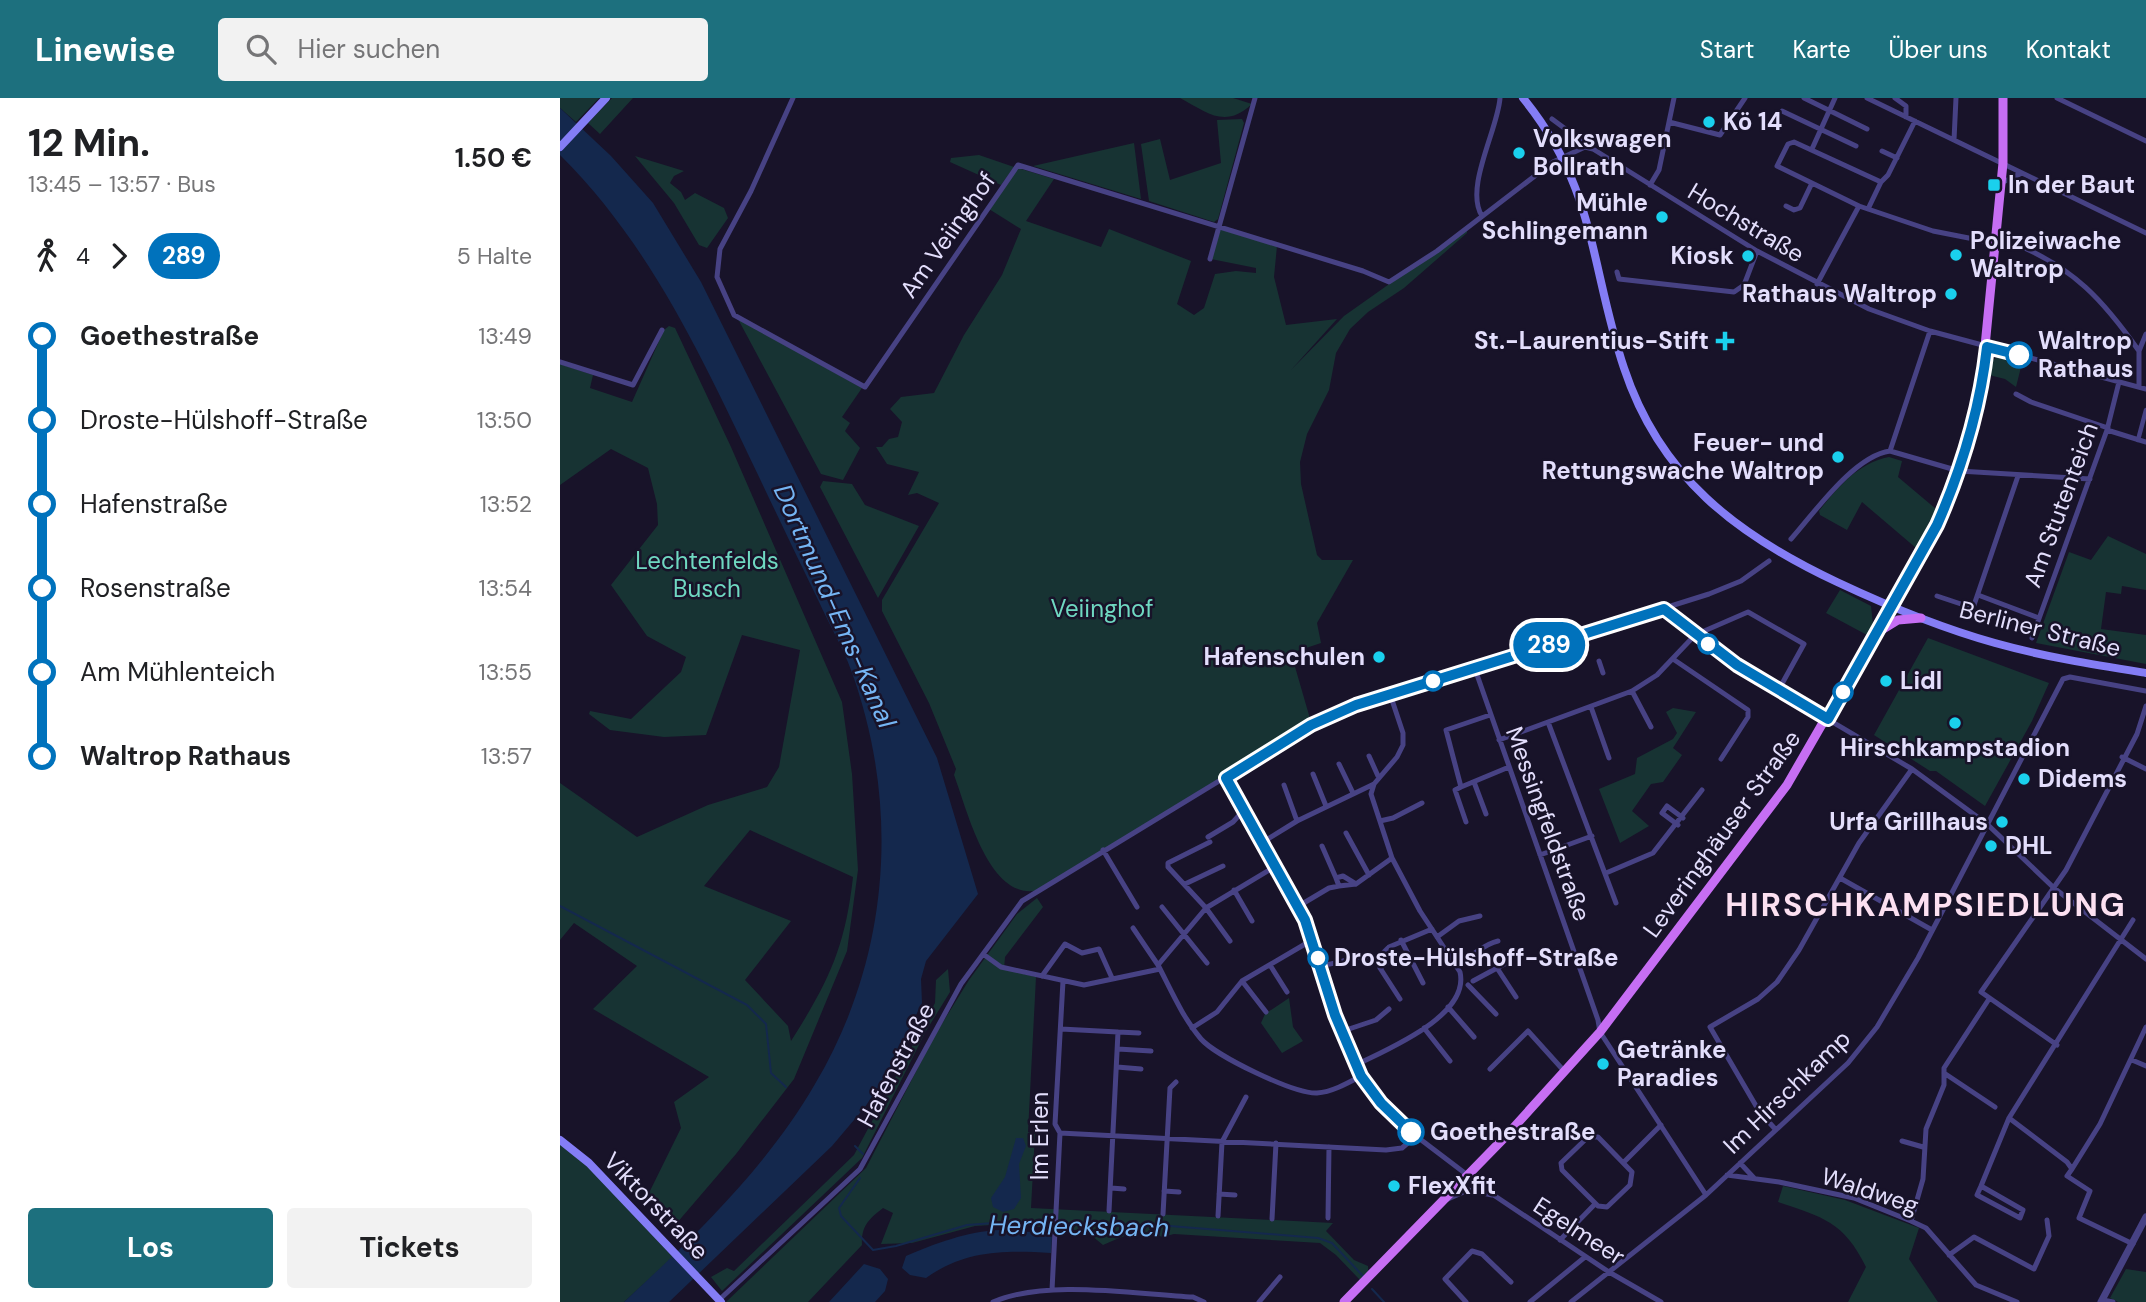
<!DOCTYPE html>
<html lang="de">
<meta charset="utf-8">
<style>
:root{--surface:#fff;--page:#f2f2f2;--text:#202124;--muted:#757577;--accent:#1d707e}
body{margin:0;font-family:"DM Sans",sans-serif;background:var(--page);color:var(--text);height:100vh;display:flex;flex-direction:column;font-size:26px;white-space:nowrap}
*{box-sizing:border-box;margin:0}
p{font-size:23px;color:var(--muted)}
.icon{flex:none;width:38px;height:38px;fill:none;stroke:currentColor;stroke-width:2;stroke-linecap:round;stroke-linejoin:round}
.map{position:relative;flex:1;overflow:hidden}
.side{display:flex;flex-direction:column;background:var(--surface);width:560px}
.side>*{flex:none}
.badge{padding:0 14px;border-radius:23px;font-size:24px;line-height:46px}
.map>.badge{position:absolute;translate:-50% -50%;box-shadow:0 0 0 4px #fff}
.legs{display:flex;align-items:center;gap:10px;height:77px;padding:0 28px;font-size:23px}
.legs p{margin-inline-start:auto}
.overview{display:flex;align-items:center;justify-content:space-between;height:119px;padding:0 28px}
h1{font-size:38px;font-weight:700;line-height:52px}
.action{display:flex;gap:14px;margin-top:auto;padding:14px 28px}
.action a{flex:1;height:80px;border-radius:7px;background:var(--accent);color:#fff;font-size:28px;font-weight:700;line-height:80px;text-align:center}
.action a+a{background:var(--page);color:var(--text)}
ul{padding:0 28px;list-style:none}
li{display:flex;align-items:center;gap:24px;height:84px;font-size:26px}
li i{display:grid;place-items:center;width:10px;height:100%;margin:0 9px;background:currentColor}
li i::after{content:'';width:18px;height:18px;margin:-9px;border:5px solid;border-radius:50%;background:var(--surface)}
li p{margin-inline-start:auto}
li:first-child i{background:linear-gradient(#0000 50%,currentColor 0)}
li:last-child i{background:linear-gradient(currentColor 50%,#0000 0)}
header{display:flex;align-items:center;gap:42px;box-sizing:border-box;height:98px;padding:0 35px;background:var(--accent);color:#fff}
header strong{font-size:33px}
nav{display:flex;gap:38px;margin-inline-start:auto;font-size:24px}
.search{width:490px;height:63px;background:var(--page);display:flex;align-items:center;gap:18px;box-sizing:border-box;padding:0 24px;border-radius:7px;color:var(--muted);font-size:26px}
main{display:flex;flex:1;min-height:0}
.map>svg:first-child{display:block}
</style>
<header>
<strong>Linewise</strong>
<div class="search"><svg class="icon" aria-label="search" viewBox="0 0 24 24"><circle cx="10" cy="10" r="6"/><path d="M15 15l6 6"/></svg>Hier suchen</div>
<nav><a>Start</a><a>Karte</a><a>Über uns</a><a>Kontakt</a></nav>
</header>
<main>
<section class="side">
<div class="overview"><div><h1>12 Min.</h1><p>13:45 – 13:57 · Bus</p></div><b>1.50 €</b></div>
<div class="legs"><svg class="icon" aria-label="walk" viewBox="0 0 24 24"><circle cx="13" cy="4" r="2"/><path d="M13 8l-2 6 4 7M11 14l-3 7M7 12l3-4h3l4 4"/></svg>4<svg class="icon" aria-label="forward" viewBox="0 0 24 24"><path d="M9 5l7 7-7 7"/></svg><b class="badge" style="background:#0072bc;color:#fff">289</b><p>5 Halte</p></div>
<ul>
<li><i style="color:#0072bc"></i><b>Goethestraße</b><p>13:49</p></li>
<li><i style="color:#0072bc"></i><span>Droste-Hülshoff-Straße</span><p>13:50</p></li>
<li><i style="color:#0072bc"></i><span>Hafenstraße</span><p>13:52</p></li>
<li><i style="color:#0072bc"></i><span>Rosenstraße</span><p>13:54</p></li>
<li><i style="color:#0072bc"></i><span>Am Mühlenteich</span><p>13:55</p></li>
<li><i style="color:#0072bc"></i><b>Waltrop Rathaus</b><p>13:57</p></li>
</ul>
<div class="action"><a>Los</a><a>Tickets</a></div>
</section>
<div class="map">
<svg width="1586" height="1204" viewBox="0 0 1586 1204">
<rect width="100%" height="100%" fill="#181329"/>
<path fill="#173333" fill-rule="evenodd" d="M0 0H39L16 24 0 10Z
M52 0H73L40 36 28 25Z
M620 0H673L692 6C665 31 648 15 620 0Z
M682 21 684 25 658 121 654 124 589 103 581 46 600 41 610 82 661 65 657 22Z
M574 45 581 101 473 68Z
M419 57 454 69 441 87 390 64 391 60Z
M75 58 124 73 114 78 110 85 121 94 125 102 135 95 164 110 168 120 147 150 139 147 114 105Z
M458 70 494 81 466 123 541 149 549 131 631 163 617 206 634 217 644 210 655 176 676 173 696 175V170L651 161 661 130 717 148 714 179 726 227 777 221 731 272 784 218 907 131V135L844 190 808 214 790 231 776 255 769 292 747 336 740 364 741 386 757 457 762 462H793L757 525 761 545 731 555 751 624 479 792C429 805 407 711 394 677L396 671 369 605 322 513V502L379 405 357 395 348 397 359 374 327 366 316 349H322L329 341 338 339 342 324 330 311 341 299 374 295 404 237 442 177 461 131 429 111Z
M178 221 302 290 282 319 290 325 285 333 300 350 283 382 261 376Z
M109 228 115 230 171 349 282 604 292 676 298 772 287 853 234 981 176 1056 116 1126 87 1099 121 1030 114 1004 149 979 33 911 77 868 14 825 0 842V685L77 739 148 707 207 689 219 669 240 552 182 537 146 637 104 639 50 632 29 616 30 613 71 621 121 574 126 559 87 538 51 487 98 427 97 406 88 370 51 351 0 387V266L33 277 30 290 72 304 104 232ZM190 732 293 779C285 850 269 883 231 943L228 928 185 882 231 823 144 788Z
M1437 259 1454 264V268L1461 269 1456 289 1445 281 1429 277 1432 263Z
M1329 359 1342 363 1338 379 1376 411 1356 450 1302 404 1287 432 1260 417 1259 413C1278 389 1298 365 1329 359Z
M263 383 292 386 305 407 359 428 318 500 260 389Z
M1548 438 1586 456V492L1562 488 1561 496 1546 494 1541 531 1586 537V566L1476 545 1509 454 1531 462Z
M1280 492 1311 508 1313 527 1307 537 1266 515Z
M1368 540 1489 585 1472 623 1425 708 1376 673H1370L1314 637Z
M1113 610 1136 614 1113 650 1122 657 1103 684 1091 686 1072 713 1089 728 1060 745 1039 691 1075 676 1077 660 1113 641 1117 635 1106 614Z
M477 800 483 809 445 859 444 871 476 879 468 1034 475 1035 471 1110 773 1125 766 1133 794 1162 808 1168V1173L800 1182 776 1157 760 1145 614 1136 602 1139C581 1128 563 1139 543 1147L526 1133 448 1126 415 1128 352 1145 321 1146 333 1115 323 1110C309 1121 301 1128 302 1147L248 1204H166L306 1070 375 937 409 882 457 816Z
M388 871 390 894 366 933 302 1060 162 1193 151 1179 167 1170 174 1173 294 1057 375 905 376 882Z
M729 900 733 929 743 943 722 955 701 925 705 916Z
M0 1046 30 1071 113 1159 64 1204H0Z
M1223 1088 1285 1102 1359 1130 1349 1161 1378 1204H1288L1306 1169C1284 1124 1263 1119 1218 1104Z
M1566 1171 1586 1174V1204H1558L1550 1200Z"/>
<path fill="#14284d" d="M0 10 51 58 93 105 141 184 377 660 418 796 366 863 361 881 362 905 327 976 305 1009 272 1048 109 1204H64C134 1139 207 1069 255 986 330 860 341 709 291 572 283 550 270 528 260 506 240 465 220 423 200 381 145 266 92 148 0 57Z
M456 1040H463L466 1048 459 1066 461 1100 454 1111 443 1114 433 1109 431 1100 445 1079Z
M440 1132 488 1135 492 1139 491 1155C445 1152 405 1152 366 1180L350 1177 342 1170 346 1158C374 1146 408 1133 440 1132Z
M304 1166 320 1171 328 1181 325 1193 315 1204H269Z"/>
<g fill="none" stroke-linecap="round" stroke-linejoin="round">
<path stroke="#14284d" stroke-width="2" d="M0 808 187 907 206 926 211 975 226 989
M295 1048 303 1056
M300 1080 279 1110 281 1118 313 1152 336 1148 407 1127 447 1124 493 1126
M499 1126 610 1128 758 1140 772 1145 803 1178
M812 1191 824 1204"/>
<path stroke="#474284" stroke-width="4.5" d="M1578 342 1586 312"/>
<path stroke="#474284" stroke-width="5" d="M233 0 191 93 160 151 157 179 174 217 305 289 458 67 803 173 829 184 877 153 993 64 1025 49
M1244 0 1307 31
M1307 0 1586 135
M1335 0 1346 8V19
M1497 0 1586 43
M1222 13 1296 48
M992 21 1023 44 1025 49 1033 51 1197 153 1309 211 1370 233 1586 291
M1109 24 1160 37 1185 0
M1394 42 1396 0
M1252 51 1275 0
M1322 53 1337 60
M1321 84 1328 77 1355 23
M1441 85 1462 75
M1090 87 1099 72 1114 0
M1226 108 1234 112 1240 110 1252 85
M1299 108 1217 68 1228 46 1234 44 1321 84 1308 111
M922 118C904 90 938 31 940 0
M1455 146C1514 170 1543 202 1579 253
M650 161 695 0
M1057 174 1059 181 1174 194 1184 187 1197 153
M1257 186 1299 108 1373 133 1424 143
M0 264 73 287 102 232
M1579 289V253L1586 236
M1456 296 1471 304 1548 330
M1547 332 1586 344
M1330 353 1370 233
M1231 441C1255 414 1294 358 1330 353L1399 373 1530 381
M1418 497 1479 520
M1377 498 1413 510 1458 378
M1104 511 1176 567 1352 671 1427 726 1494 790 1586 861
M1472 540 1547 332 1559 284
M1113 561 1188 612V619L1161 661
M1039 563 1043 575
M915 571 1038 922 1040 934 1146 1097
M1072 593 1091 629
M1031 609 1049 660
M930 617 886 632 901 689 949 669
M988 624 1056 805
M939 642 1072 593 1097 577 1135 537 1188 514 1244 546 1218 593
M809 658 818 678
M1562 659 1586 671
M779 666 793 695
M753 676 766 708
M666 680 745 822 775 917 801 978 821 1005 856 1038 935 1098 1049 1174 1101 1204
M914 684 926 716
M724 687 737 723
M901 689 895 692 906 724
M820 723 833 720 862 705
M1118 727 1102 715 1107 708 1123 720
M786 735 809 777
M648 739 673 724 683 713
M650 744 608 765V769L646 810 670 843
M703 744 737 723 814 686 837 659 843 647V635L830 596
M762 748 776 780
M543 752 577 809
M980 757 1032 738
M716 768 646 810 598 867C611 892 623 920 641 941 656 958 734 996 757 995 772 994 788 985 801 978
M1046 775 1093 755 1142 692
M1280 780 1372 832
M625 786 663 768
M796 786 783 778 776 780 779 788 796 786 832 760
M674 792 692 823
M602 809 647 865
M737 809 769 790 779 788
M573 830 598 867
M877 839 899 823 920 818
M841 842 863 885
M829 849 830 863 820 870 818 860 829 849 872 831
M423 856 441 869 524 887 600 871
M903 862C916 856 924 846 938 843
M710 867 727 894
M761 867C781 867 797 854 818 860
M820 870 840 901
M937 870 956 899
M482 878 505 846 522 855 539 851 552 880
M682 883 706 914
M913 883 950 863
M908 887 936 916
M888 909 914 939
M632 930 657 914 682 883 752 842
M864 930 890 963
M501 931 558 934 549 1113
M783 933 816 922 829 911
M558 934 579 935
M1497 947 1421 894 1506 772 1577 636 1586 608
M558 951 591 953
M1572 962 1586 968
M798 966C830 950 910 917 900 874L860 813 832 760 811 696 814 686
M557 969 581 971
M930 971 968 933 1005 974
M1384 975 1435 1009
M1449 1020 1507 1064 1512 1071 1507 1078 1530 1093 1519 1120 1573 1146
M1216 1032 1199 1013 1150 929 1198 901 1217 884 1239 852 1299 745 1352 671
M500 1035 826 1052 842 1050 856 1038
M1028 1039H1038L1072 1074 1070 1087 1047 1109 1038 1108 1002 1072 1001 1065Z
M1342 1043 1363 1049
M1064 1064 1101 1027
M1180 1065 1194 1080
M1512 1071 1540 1026 1586 929
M1167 1077 1219 1084 1294 1100 1351 1123 1366 1130 1416 1187 1457 1204
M1421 1088 1463 1112 1460 1120 1417 1097 1421 1088 1449 1020 1573 822
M551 1090 564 1091
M604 1093 619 1094
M659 1096 675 1097
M888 1101 908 1092 932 1097
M603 1116 610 990 616 984
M658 1118 662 1044 686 999
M768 1120 769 1049
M712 1121 716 1045
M1351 1123 1363 1081 1366 1031 1384 987V970L1429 901
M1000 1142 1035 1106
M1389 1157 1414 1139 1474 1171 1489 1138 1487 1122
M492 1192 500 1035 495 1026 503 883
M159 1202 300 1071 401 886 462 803 751 627 796 607 1149 496 1181 483 1209 463
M1543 1202 1553 1204
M433 1204C486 1181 574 1196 633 1199L644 1204
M699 1204 720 1179
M906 1204 885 1181 912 1153 922 1156 951 1184
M970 1204 1025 1159
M1011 1204 1146 1097 1288 965 1317 929 1358 860 1503 581 1510 579 1586 593"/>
<path stroke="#474284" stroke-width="7" d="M1541 1204 1586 1119"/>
<path stroke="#847df5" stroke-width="8" d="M963 0C1036 89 1030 168 1064 270 1100 379 1177 437 1277 484 1328 508 1381 530 1435 545 1485 559 1536 567 1586 575
M0 49 46 0
M0 1042 29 1065 161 1204"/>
<path stroke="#c66ef3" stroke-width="9" d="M1320 533 1338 522 1361 520
M784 1204 946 1038 1040 934 1227 687 1377 427 1399 373 1421 289 1443 65V0"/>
</g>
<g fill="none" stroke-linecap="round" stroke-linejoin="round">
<g stroke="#fff" stroke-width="16">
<path id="line-1" d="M851 1034 821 1005 801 978 775 917 745 822 666 680 751 627 796 607 1104 511 1177 567 1268 621 1377 427C1402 370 1420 311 1427 249L1459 257"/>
</g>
<use href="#line-1" stroke="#0072bc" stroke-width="10"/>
</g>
<g fill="#1ad0ed" stroke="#181329" stroke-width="2.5">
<circle cx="1149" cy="24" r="7"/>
<circle cx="959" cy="55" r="7"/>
<rect x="1427" y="80" width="14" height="14" rx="3.5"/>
<circle cx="1102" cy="119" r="7"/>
<circle cx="1396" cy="157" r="7"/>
<circle cx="1188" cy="158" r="7"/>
<circle cx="1391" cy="196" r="7"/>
<path d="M1161.5 232.5h7v7h7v7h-7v7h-7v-7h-7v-7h7z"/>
<circle cx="1278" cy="359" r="7"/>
<circle cx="819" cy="559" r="7"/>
<circle cx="1326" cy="583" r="7"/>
<circle cx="1395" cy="625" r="7"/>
<circle cx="1464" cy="681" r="7"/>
<circle cx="1442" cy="724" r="7"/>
<circle cx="1431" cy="748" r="7"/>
<circle cx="1043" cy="966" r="7"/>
<circle cx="834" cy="1088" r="7"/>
</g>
<g fill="#fff" stroke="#0072bc" stroke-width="3.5">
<circle cx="1459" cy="257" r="12"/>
<circle cx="1148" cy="546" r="9"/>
<circle cx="873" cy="583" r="9"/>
<circle cx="1283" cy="594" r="9"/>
<circle cx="758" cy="860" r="9"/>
<circle cx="851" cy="1034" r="12"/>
</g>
<g text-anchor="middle" stroke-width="5" stroke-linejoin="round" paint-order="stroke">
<g font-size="24" font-weight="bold" fill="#e3defc" stroke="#181329" text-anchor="start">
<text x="1163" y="32">Kö 14</text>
<text x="973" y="49">Volkswagen<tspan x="973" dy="28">Bollrath</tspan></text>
<text x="1448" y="95">In der Baut</text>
<text x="1088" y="113" text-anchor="end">Mühle<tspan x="1088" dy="28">Schlingemann</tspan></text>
<text x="1410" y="151">Polizeiwache<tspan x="1410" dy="28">Waltrop</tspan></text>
<text x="1174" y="166" text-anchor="end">Kiosk</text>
<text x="1377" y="204" text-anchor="end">Rathaus Waltrop</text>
<text x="1149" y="251" text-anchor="end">St.-Laurentius-Stift</text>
<text x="1264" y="353" text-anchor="end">Feuer- und<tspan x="1264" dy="28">Rettungswache Waltrop</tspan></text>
<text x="805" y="567" text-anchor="end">Hafenschulen</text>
<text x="1340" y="591">Lidl</text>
<text x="1395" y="658" text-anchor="middle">Hirschkampstadion</text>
<text x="1478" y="689">Didems</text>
<text x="1428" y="732" text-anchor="end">Urfa Grillhaus</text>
<text x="1445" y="756">DHL</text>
<text x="1057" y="960">Getränke<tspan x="1057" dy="28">Paradies</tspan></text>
<text x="848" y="1096">FlexXfit</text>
</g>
<g font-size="24" fill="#e3defc" stroke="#181329">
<text transform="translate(1186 125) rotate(31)" y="8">Hochstraße</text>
<text transform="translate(388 137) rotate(-55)" y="8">Am Veiinghof</text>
<text transform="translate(1501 407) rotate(-70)" y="8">Am Stutenteich</text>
<text transform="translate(1480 531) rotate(14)" y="8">Berliner Straße</text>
<text transform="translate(988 726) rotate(70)" y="8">Messingfeldstraße</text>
<text transform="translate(1162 736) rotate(-54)" y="8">Leveringhäuser Straße</text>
<text transform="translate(336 967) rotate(-62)" y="8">Hafenstraße</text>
<text transform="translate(1227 994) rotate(-44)" y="8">Im Hirschkamp</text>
<text transform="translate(480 1038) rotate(-90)" y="8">Im Erlen</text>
<text transform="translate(1310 1093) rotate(18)" y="8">Waldweg</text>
<text transform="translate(96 1108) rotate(46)" y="8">Viktorstraße</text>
<text transform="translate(1019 1133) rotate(33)" y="8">Egelmeer</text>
</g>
<g font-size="24" font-weight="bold" fill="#e3defc" stroke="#181329" text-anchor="start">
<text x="1478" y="251">Waltrop<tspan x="1478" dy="28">Rathaus</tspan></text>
<text x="774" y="868">Droste-Hülshoff-Straße</text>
<text x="870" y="1042">Goethestraße</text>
</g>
<g font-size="24" fill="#6fd8c1" stroke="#181329">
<text x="147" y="471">Lechtenfelds<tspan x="147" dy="28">Busch</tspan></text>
<text x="542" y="519">Veiinghof</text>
</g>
<g font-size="26" font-style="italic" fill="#75b5f4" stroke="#181329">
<text transform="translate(275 508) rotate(66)" y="9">Dortmund-Ems-Kanal</text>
<text transform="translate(519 1128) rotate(1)" y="9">Herdiecksbach</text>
</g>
<g font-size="32" font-weight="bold" letter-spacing="2" fill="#fce0f1" stroke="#181329">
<text x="1366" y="818">HIRSCHKAMPSIEDLUNG</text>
</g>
</g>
</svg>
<b class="badge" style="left:989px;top:547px;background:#0072bc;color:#fff">289</b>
</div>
</main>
